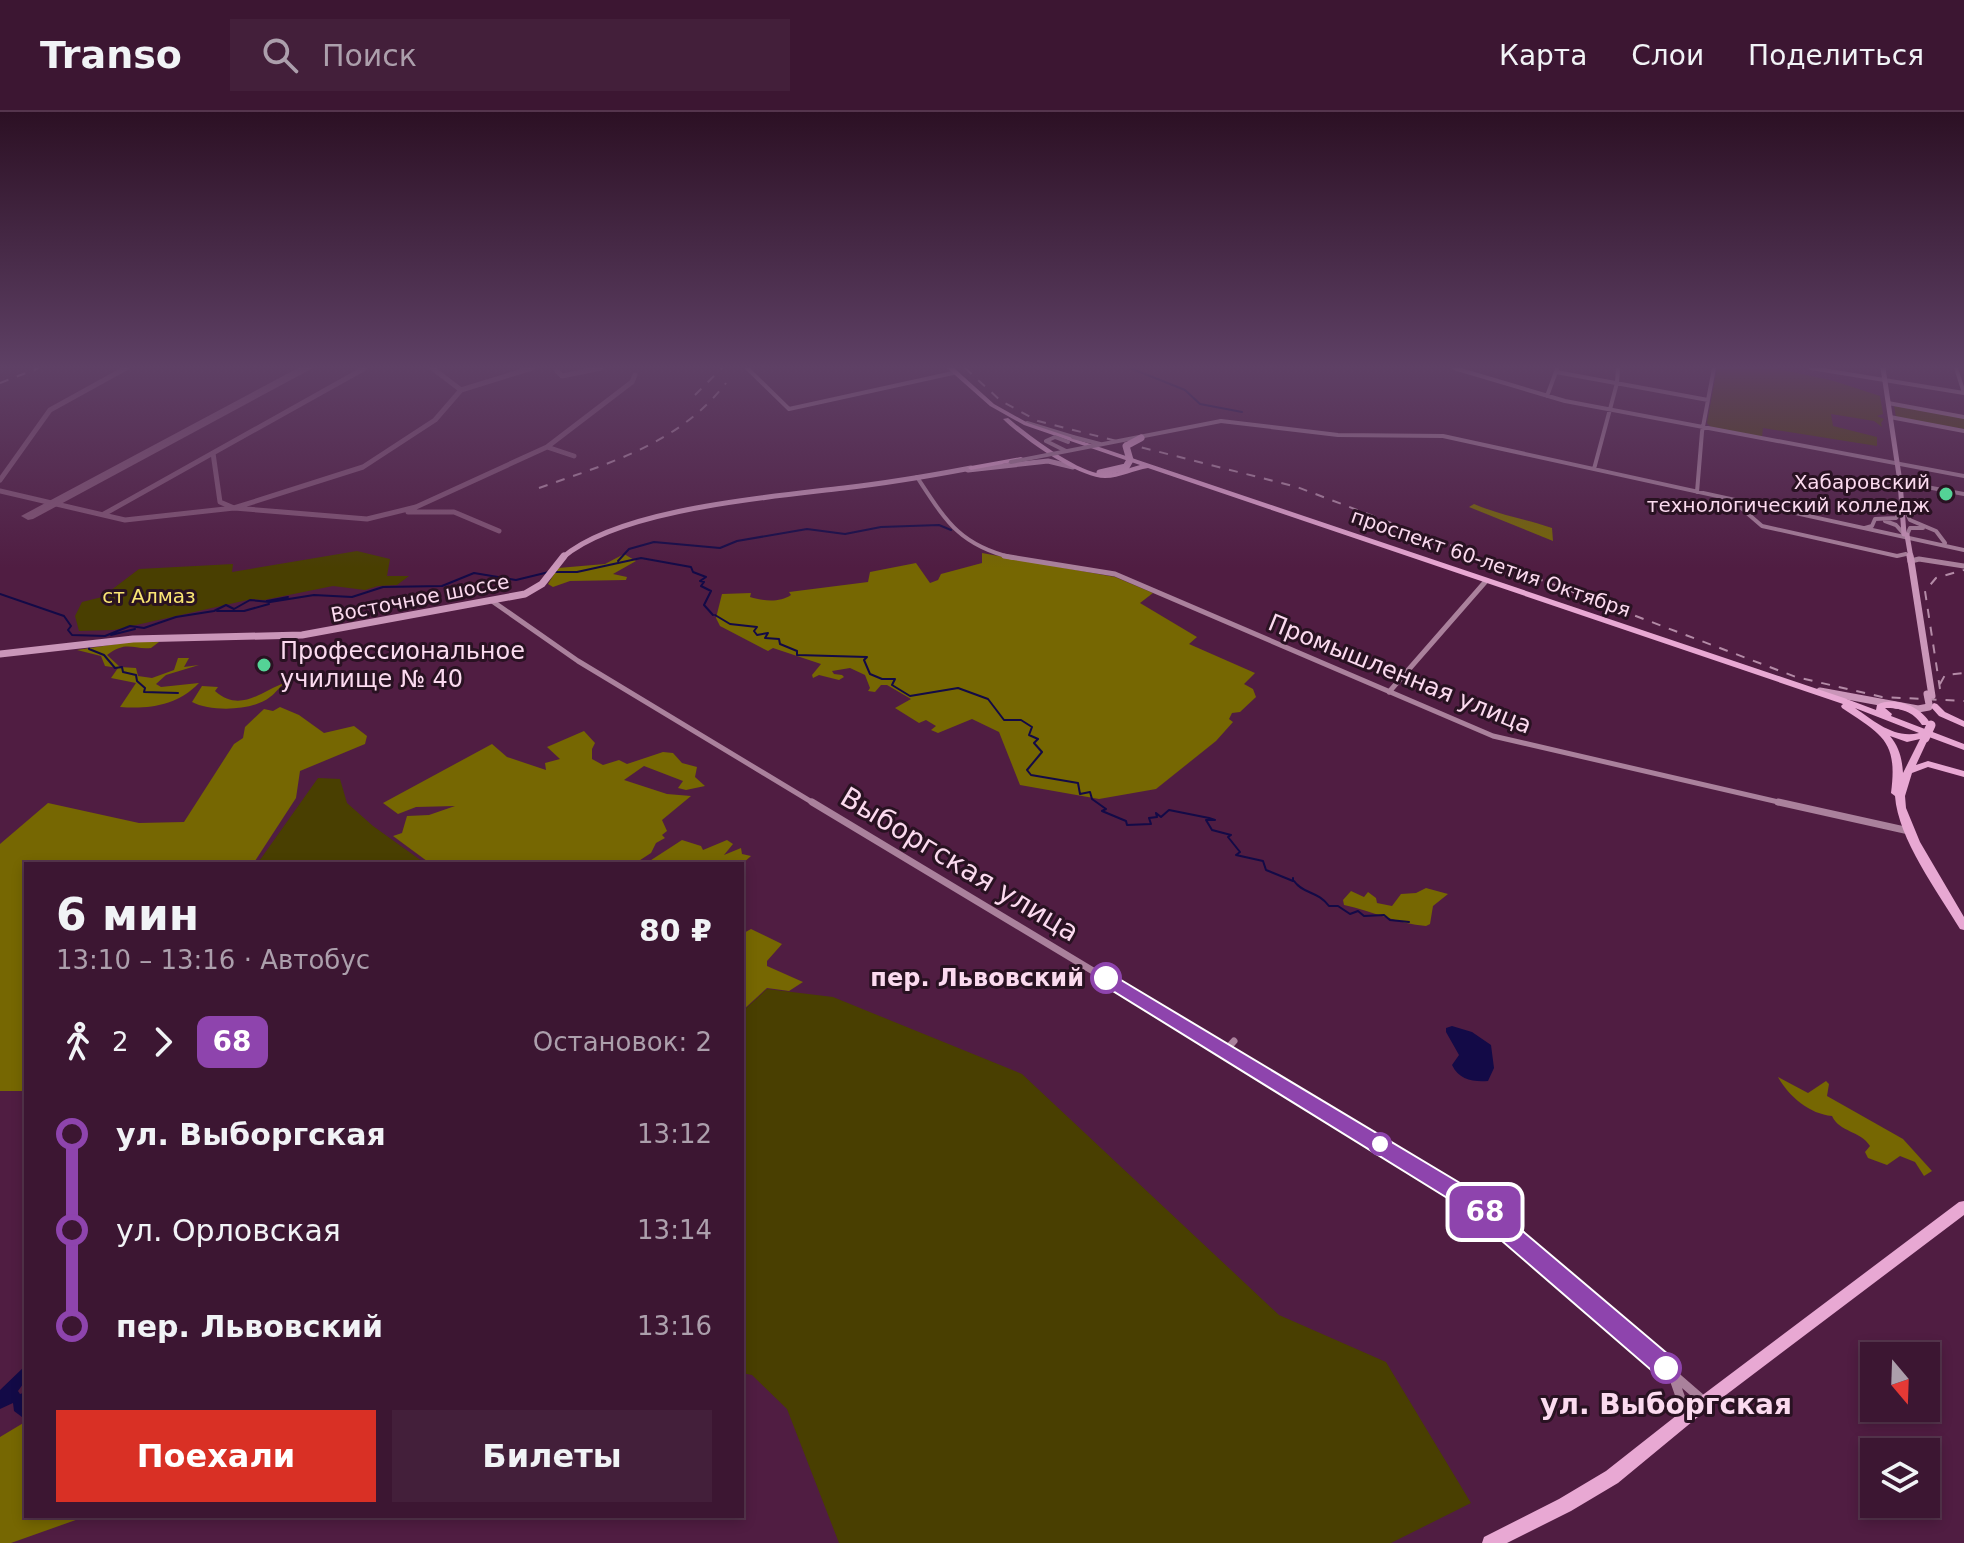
<!DOCTYPE html>
<html lang="ru">
<meta charset="utf-8">
<style>
:root{--surface:#3c1632;--page:#431f3a;--text:#f1f3f6;--muted:#ac9fac;--line:#55354d;--accent:#d93025}
body{margin:0;font-family:"DejaVu Sans",sans-serif;background:var(--page);color:var(--text);height:100vh;display:flex;flex-direction:column;font-size:30px;white-space:nowrap}
*{box-sizing:border-box;margin:0}
p{font-size:26px;color:var(--muted)}
.icon{flex:none;width:44px;height:44px;fill:none;stroke:currentColor;stroke-width:2;stroke-linecap:round;stroke-linejoin:round}
.map{position:relative;flex:1;overflow:hidden}
.details{position:absolute;left:24px;top:750px;width:720px;height:656px;display:flex;flex-direction:column;background:var(--surface);border-radius:0px;box-shadow:0 4px 12px #0003,0 0 0 2px var(--line)}
.details>*{flex:none}
.badge{padding:0 16px;border-radius:12px;font-size:28px;line-height:52px}
.needle{width:52px;rotate:161deg}
.fabs{position:absolute;left:1860px;top:1230px;display:grid;gap:16px}
.fabs a{display:grid;place-items:center;width:80px;height:80px;border-radius:0px;background:var(--surface);box-shadow:0 4px 12px #0003,0 0 0 2px var(--line);font-size:40px}
.map>.badge{position:absolute;translate:-50% -50%;box-shadow:0 0 0 4px #fff}
.legs{display:flex;align-items:center;gap:12px;height:88px;padding:0 32px;font-size:26px}
.legs p{margin-inline-start:auto}
.overview{display:flex;align-items:center;justify-content:space-between;height:136px;padding:0 32px}
h1{font-size:44px;font-weight:700;line-height:60px}
.action{display:flex;gap:16px;margin-top:auto;padding:16px 32px}
.action a{flex:1;height:92px;border-radius:0px;background:var(--accent);color:#fff;font-size:32px;font-weight:700;line-height:92px;text-align:center}
.action a+a{background:var(--page);color:var(--text)}
ul{padding:0 32px;list-style:none}
li{display:flex;align-items:center;gap:28px;height:96px;font-size:30px}
li i{display:grid;place-items:center;width:12px;height:100%;margin:0 10px;background:currentColor}
li i::after{content:'';width:20px;height:20px;margin:-10px;border:6px solid;border-radius:50%;background:var(--surface)}
li p{margin-inline-start:auto}
li:first-child i{background:linear-gradient(#0000 50%,currentColor 0)}
li:last-child i{background:linear-gradient(currentColor 50%,#0000 0)}
header{display:flex;align-items:center;gap:48px;box-sizing:border-box;height:112px;padding:0 40px;background:var(--surface);border-bottom:2px solid var(--line)}
header strong{font-size:38px}
nav{display:flex;gap:44px;margin-inline-start:auto;font-size:28px}
.search{width:560px;height:72px;background:var(--page);display:flex;align-items:center;gap:20px;box-sizing:border-box;padding:0 28px;border-radius:0px;color:var(--muted);font-size:30px}
.map>svg:first-child{display:block}
</style>
<header>
<strong>Transo</strong>
<div class="search"><svg class="icon" aria-label="search" viewBox="0 0 24 24"><circle cx="10" cy="10" r="6"/><path d="M15 15l6 6"/></svg>Поиск</div>
<nav><a>Карта</a><a>Слои</a><a>Поделиться</a></nav>
</header>
<div class="map">
<svg width="1964" height="1431" viewBox="0 0 1964 1431">
<rect width="100%" height="100%" fill="#501d42"/>
<path fill="#493f01" d="M1717 256H1775L1834 269 1880 284 1883 302 1877 304 1884 307 1881 311 1882 315 1874 309 1831 302 1833 314 1877 325V334L1763 316 1762 325 1711 315 1707 311Z
M1894 294 1964 306V317L1896 305Z
M357 439 390 447 387 464H409L397 473 378 474 365 478 333 474 264 488 252 487 114 518 79 519 75 504 82 490 102 485 139 457 233 452 232 460Z
M318 666 340 667 347 691 373 714 426 752H257Z
M767 877 833 885 1022 962 1279 1203 1386 1250 1471 1391 1391 1431H839L787 1297 752 1263 742 1261V900Z"/>
<path fill="#766702" d="M1474 392C1500 403 1525 407 1552 416L1553 429 1469 395Z
M982 441 1115 465 1153 481 1140 491 1197 525 1189 532 1255 561 1244 572 1253 577 1256 585 1240 600 1232 601 1229 607 1233 610 1216 629 1156 677 1099 687 1020 673 999 620 972 607 938 621 931 618 936 614 926 608 919 611 895 596 911 587 887 573H881L875 580 868 579 870 576 865 563 850 556 832 559 834 562 842 563 844 565 839 568 819 563 813 566 812 563 821 552 773 536 768 539 720 514 716 506 722 482 751 481 750 485C763 489 779 491 791 483L789 480 868 470 870 460 916 451 930 471 938 468 941 462 982 451Z
M624 442 636 449 613 462 627 465 626 468 570 469 553 475 548 472 558 456 605 452Z
M130 530H159L151 536C133 538 127 528 107 543L120 555 136 556 138 564 152 566 174 558 178 546H189L184 555 199 553 166 563 156 572 161 575 199 571C177 594 149 597 120 595L136 571 111 566 118 556 105 554 101 544 77 538Z
M285 571C279 575 276 581 270 585 253 599 211 600 192 590L202 574 218 575 215 579C241 602 262 578 285 571Z
M280 595 299 603 324 621 354 614 367 624 365 632 300 659 296 686 253 752H26V979H0V732L48 691 139 711 184 710 234 632 243 626 245 615 264 597 273 599Z
M584 619 595 631 592 637V647L603 653 619 648 627 652 663 640 673 641 682 651 697 655 695 665 705 674 686 678 678 676 683 669 644 654 624 668 667 682 691 684 662 708 667 719 662 723 665 726 656 731 651 741 634 752H431L393 724 402 721 407 704 429 703 455 694 416 695 398 702 383 691 492 632 507 645 546 658 545 651 560 647 547 635Z
M682 728 701 734 703 738 727 728 733 732 724 743 741 736 742 742 751 744 742 752H645Z
M1426 776 1448 782 1433 794 1430 812 1426 814C1398 812 1372 799 1344 793L1343 788 1351 779 1364 785 1368 780 1376 786 1377 791 1392 794 1401 782 1416 781Z
M751 817 782 832 767 849V854L803 870 789 879 767 876 742 899V822Z
M1778 965 1808 981 1826 969 1829 972 1827 984 1903 1027 1932 1059 1924 1064 1915 1050 1900 1044 1887 1053 1868 1046 1865 1040 1870 1034C1860 1018 1840 1021 1832 1004 1810 1002 1789 985 1778 965Z
M25 1310 26 1404H87L11 1431H0V1325Z"/>
<path fill="#130a47" d="M1452 914 1472 920 1491 933 1494 956 1488 969C1473 970 1459 968 1452 953L1459 943 1446 920V916Z
M26 1253V1268L18 1279 20 1282 26 1280V1308L14 1299 13 1291 0 1297V1278Z"/>
<g fill="none" stroke-linecap="round" stroke-linejoin="round">
<path stroke="#130a47" stroke-width="2" d="M1130 256 1185 278 1200 292 1242 300
M618 449 629 437 654 430 720 436 737 429 807 417 845 422 881 415 939 413 951 418
M555 460H577L641 446 691 455 693 460 706 465 700 469 704 470 701 474 711 479 704 493 713 503
M0 482 64 504 71 514 68 518 72 523 105 524 130 514 144 516 176 505 214 499 226 493 234 497 250 488 270 490 314 483 352 485 383 475 442 474 474 461 516 468 549 460
M267 489 288 485
M217 499H244L269 492
M715 503 730 512 757 515 754 519 757 523 768 521 765 526 779 527 780 532 797 539V543L867 545 864 548 870 562 882 567H895L892 573 910 584 958 576 988 587 1004 608H1021L1032 615 1029 623 1038 627 1034 631 1042 640 1027 658 1031 663 1078 671 1080 682 1090 680 1092 687 1106 697 1102 699 1126 709 1127 713 1151 712 1149 706 1157 705 1156 701 1161 705 1169 698 1209 706 1215 708H1206L1212 718 1231 723 1228 725 1240 740 1236 743 1263 749 1266 758 1293 769V766
M111 523 135 517
M89 534V537L104 543 115 556 122 555 123 560 136 563 137 569 145 576 144 580 178 581
M1294 769C1303 782 1318 779 1329 794H1338L1350 802 1358 799 1364 804 1384 803 1390 808 1409 810"/>
<path stroke="#825474" stroke-width="5" d="M557 259 562 264 601 256
M461 278 532 256
M547 335 574 344
M213 341 220 390 234 396 367 407 416 395 547 335 632 270 635 263
M0 368 50 298 126 256
M0 379 125 408 234 396 363 355 435 308 461 278 432 256
M408 400H454L499 419
M104 402 365 256"/>
<path fill="#825474" fill-rule="evenodd" d="M298 256H313L33 407 28 408 21 404Z"/>
<path stroke="#aa819c" stroke-width="4" d="M747 256 789 297 953 261
M1454 256 1565 289 1964 364
M1811 256 1964 281
M1956 256 1964 281
M1556 260 1708 288
M1547 284 1557 257
M1888 291 1964 305
M1890 305 1964 319
M1221 309 1338 323 1443 324 1964 438
M1027 311 1073 325
M1594 357 1617 271 1618 256
M917 365C946 409 959 433 1013 446
M1900 370 1964 382
M1697 380 1702 320 1714 256
M1733 389 1762 414 1897 444 1906 442
M1905 397 1910 408 1936 419 1945 431
M1885 409 1896 413 1904 422
M1865 416 1872 414 1875 407 1896 406 1900 401
M1907 423 1910 416H1923"/>
<path stroke="#aa819c" stroke-width="5" d="M1004 444 1115 462 1493 624 1787 692
M1911 449 1919 447 1964 454
M492 489 578 549 815 692
M1389 580 1486 469"/>
<path stroke="#aa819c" stroke-width="7" d="M812 690 1349 1013
M1778 690 1909 719
M1226 938 1234 929"/>
<path stroke="#aa819c" stroke-width="9" d="M1345 1011 1440 1068 1497 1109 1705 1290
M1673 1264 1681 1287 1680 1307"/>
<path stroke="#ca96b9" stroke-width="5" d="M1883 256 1900 370 1904 422
M968 358 1048 349 1073 355
M562 446C618 397 770 385 844 376 887 371 929 364 971 356"/>
<path stroke="#ca96b9" stroke-width="7" d="M1911 449 1932 584
M0 542 133 527 302 523 525 482 542 472 564 444
M1820 579 1918 597 1929 595"/>
<path fill="#e8a8d3" fill-rule="evenodd" d="M947 256H954L994 292 1028 311 1844 586 1876 598 1877 593C1894 584 1920 594 1930 611L1928 613H1922C1913 599 1900 596 1885 596L1892 602 1891 604 1964 632V638L1929 625 1916 653 1928 649 1964 659V665L1928 655 1912 661 1905 684 1906 696 1920 730 1964 805V818L1960 817C1938 780 1898 727 1895 684L1891 681C1898 628 1882 623 1842 596L1841 594 1843 592 1148 356C1134 358 1120 366 1105 366 1078 366 1022 326 1003 307L1008 306C1028 323 1077 360 1102 362 1115 363 1128 356 1140 353L1024 313 990 294ZM1855 596 1919 621C1894 627 1874 609 1855 596ZM1890 624 1907 630 1920 627 1903 661C1902 646 1899 635 1890 624Z
M1021 345 1023 346V348L971 358 968 356 971 354Z
M1934 591 1937 592 1945 600 1964 609V615L1939 604 1930 594Z
M1964 1089V1103L1710 1295 1618 1371 1571 1399 1507 1431H1482L1484 1425 1559 1387 1606 1359 1700 1285 1959 1090Z"/>
<path stroke="#b48ba7" stroke-width="2" stroke-dasharray="9 9" stroke-linecap="butt" d="M965 256 1001 289 1038 309 1297 375 1796 565 1882 585 1964 589
M0 271 39 256
M695 283 722 256
M539 376C609 351 679 332 726 271
M1940 572 1945 563 1964 561
M1940 577 1925 479 1936 466 1964 458"/>
<path stroke="#aa819c" stroke-width="4" d="M1073 325 1100 332
M1066 339 1046 329 1055 325 1068 330
M1011 350 1221 309"/>
<path stroke="#ca96b9" stroke-width="5" d="M1907 423 1911 446"/>
<path stroke="#ca96b9" stroke-width="7" d="M1910 444 1911 449
M1927 582 1929 592"/>
<path stroke="#e8a8d3" stroke-width="7" d="M1100 361 1126 355 1130 348 1126 334 1141 326"/>
<path stroke="#e8a8d3" stroke-width="9" d="M1925 626 1931 613"/>
</g>
<linearGradient id="sky" x2="0" y2="1"><stop stop-color="#2c1024"/><stop offset="0.56" stop-color="#5e4065"/><stop offset="1" stop-color="#5e4065" stop-opacity="0"/></linearGradient>
<rect width="1964" height="456" fill="url(#sky)"/>
<path fill="#8e44ad" stroke="#fff" stroke-width="2" d="M1106 859 1480 1083 1675 1248 1678 1256 1675 1264 1666 1267 1658 1264 1465 1097 1100 871 1098 866Z"/>
<g fill="#54d396" stroke="#291222" stroke-width="3">
<circle cx="1946" cy="382" r="8"/>
<circle cx="264" cy="553" r="8"/>
</g>
<g fill="#fff" stroke="#8e44ad" stroke-width="4">
<circle cx="1106" cy="866" r="14"/>
<circle cx="1380" cy="1032" r="10"/>
<circle cx="1666" cy="1256" r="14"/>
</g>
<g text-anchor="middle" stroke-width="6" stroke-linejoin="round" paint-order="stroke">
<g font-size="20" fill="#fbdaef" stroke="#291222" text-anchor="end">
<text x="1930" y="377">Хабаровский<tspan x="1930" dy="23">технологический колледж</tspan></text>
</g>
<g font-size="20" fill="#fbdaef" stroke="#291222">
<text transform="translate(1491 451) rotate(19)" y="7">проспект 60-летия Октября</text>
<text transform="translate(420 486) rotate(-11)" y="7">Восточное шоссе</text>
</g>
<g font-size="20" fill="#fae674" stroke="#291222">
<text x="149" y="491">ст Алмаз</text>
</g>
<g font-size="24" fill="#fbdaef" stroke="#291222" text-anchor="start">
<text x="280" y="547">Профессиональное<tspan x="280" dy="28">училище № 40</tspan></text>
</g>
<g font-size="24" fill="#fbdaef" stroke="#291222">
<text transform="translate(1400 562) rotate(22)" y="8">Промышленная улица</text>
</g>
<g font-size="24" font-weight="bold" fill="#fbdaef" stroke="#291222" text-anchor="end">
<text x="1084" y="874">пер. Львовский</text>
</g>
<g font-size="28" fill="#fbdaef" stroke="#291222">
<text transform="translate(960 752) rotate(31)" y="10">Выборгская улица</text>
</g>
<g font-size="28" font-weight="bold" fill="#fbdaef" stroke="#291222">
<text x="1666" y="1302">ул. Выборгская</text>
</g>
</g>
</svg>
<div class="fabs">
<a><svg class="needle" viewBox="-14 -14 28 28"><path d="M0-13l5 13h-10z" fill="#e53935"/><path d="M0 13l5-13h-10z" fill="#ac9fac"/></svg></a>
<a><svg class="icon" aria-label="layers" viewBox="0 0 24 24"><path d="M12 4l9 5-9 5-9-5zM3 14l9 5 9-5"/></svg></a>
</div>
<b class="badge" style="left:1485px;top:1100px;background:#8e44ad;color:#fff">68</b>
<section class="details">
<div class="overview"><div><h1>6 мин</h1><p>13:10 – 13:16 · Автобус</p></div><b>80 ₽</b></div>
<div class="legs"><svg class="icon" aria-label="walk" viewBox="0 0 24 24"><circle cx="13" cy="4" r="2"/><path d="M13 8l-2 6 4 7M11 14l-3 7M7 12l3-4h3l4 4"/></svg>2<svg class="icon" aria-label="forward" viewBox="0 0 24 24"><path d="M9 5l7 7-7 7"/></svg><b class="badge" style="background:#8e44ad;color:#fff">68</b><p>Остановок: 2</p></div>
<ul>
<li><i style="color:#8e44ad"></i><b>ул. Выборгская</b><p>13:12</p></li>
<li><i style="color:#8e44ad"></i><span>ул. Орловская</span><p>13:14</p></li>
<li><i style="color:#8e44ad"></i><b>пер. Львовский</b><p>13:16</p></li>
</ul>
<div class="action"><a>Поехали</a><a>Билеты</a></div>
</section>
</div>
